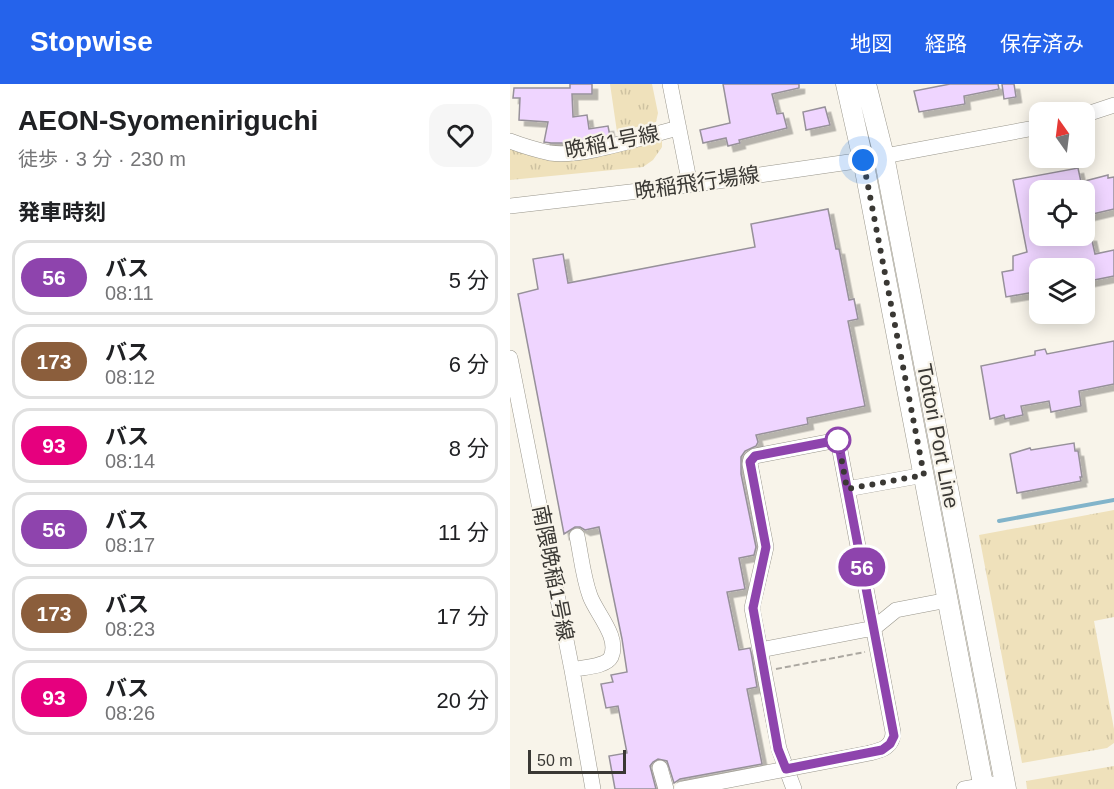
<!DOCTYPE html>
<html lang="ja">
<meta charset="utf-8">
<style>
:root{--surface:#fff;--page:#f6f6f6;--text:#202124;--muted:#757577;--line:#e0e0e0;--accent:#2563eb}
body{margin:0;font-family:Arial,"Noto Sans JP",sans-serif;background:var(--page);color:var(--text);height:100vh;display:flex;flex-direction:column;font-size:22px;white-space:nowrap}
*{box-sizing:border-box;margin:0}
p{font-size:20px;color:var(--muted)}
.icon{flex:none;width:33px;height:33px;fill:none;stroke:currentColor;stroke-width:2;stroke-linecap:round;stroke-linejoin:round}
.map{position:relative;flex:1;overflow:hidden}
.sheet{display:flex;flex-direction:column;background:var(--surface);width:510px}
.sheet>*{flex:none}
.badge{padding:0 12px;border-radius:20px;font-size:21px;line-height:39px}
.needle{width:39px;rotate:346deg}
.tools{position:absolute;left:519px;top:18px;display:grid;gap:12px}
.tools a{display:grid;place-items:center;width:66px;height:66px;border-radius:12px;background:var(--surface);box-shadow:0 3px 15px #0003;font-size:30px}
.scale{position:absolute;left:18px;bottom:15px;width:98px;box-sizing:border-box;padding-left:6px;border:3px solid #3a3834;border-top:0;font-size:16px;line-height:21px;white-space:nowrap;color:#3a3834;-webkit-text-stroke:4px #f8f4ea;paint-order:stroke}
.you{position:absolute;width:30px;height:30px;margin:-15px;border:4px solid #fff;border-radius:50%;background:#1a73e8;box-shadow:0 0 0 9px #1a73e833}
.map>.badge{position:absolute;translate:-50% -50%;box-shadow:0 0 0 3px #fff}
h2{padding:0 18px;font-size:22px;line-height:54px}
.round{display:grid;place-items:center;flex:none;width:63px;height:63px;border-radius:18px;background:var(--page)}
.headline{display:flex;align-items:center;justify-content:space-between;height:102px;padding:0 18px}
h1{font-size:28px;font-weight:600;line-height:45px}
ul{padding:0;list-style:none}
li{display:flex;align-items:center;gap:18px;height:75px;margin:0 12px 9px;padding:0 6px;border:3px solid var(--line);border-radius:18px}
li div{flex:1}
li b{display:block;font-size:22px}
li em{font-style:normal}
li .badge{min-width:66px;font-weight:700;text-align:center}
header{display:flex;align-items:center;gap:36px;box-sizing:border-box;height:84px;padding:0 30px;background:var(--accent);color:#fff}
header strong{font-size:28px}
nav{display:flex;gap:33px;margin-inline-start:auto;font-size:21px}
main{display:flex;flex:1;min-height:0}
.map>svg:first-child{display:block}
</style>
<header>
<strong>Stopwise</strong>
<nav><a>地図</a><a>経路</a><a>保存済み</a></nav>
</header>
<main>
<section class="sheet">
<div class="headline"><div><h1>AEON-Syomeniriguchi</h1><p>徒歩 · 3 分 · 230 m</p></div><a class="round"><svg class="icon" aria-label="heart" viewBox="0 0 24 24"><path d="M12 20l-8-8c-3-5 5-10 8-4 3-6 11-1 8 4z"/></svg></a></div>
<h2>発車時刻</h2>
<ul>
<li><span class="badge" style="background:#8e44ad;color:#fff">56</span><div><b>バス</b><p>08:11</p></div><em>5 分</em></li>
<li><span class="badge" style="background:#8b5e3c;color:#fff">173</span><div><b>バス</b><p>08:12</p></div><em>6 分</em></li>
<li><span class="badge" style="background:#e6007e;color:#fff">93</span><div><b>バス</b><p>08:14</p></div><em>8 分</em></li>
<li><span class="badge" style="background:#8e44ad;color:#fff">56</span><div><b>バス</b><p>08:17</p></div><em>11 分</em></li>
<li><span class="badge" style="background:#8b5e3c;color:#fff">173</span><div><b>バス</b><p>08:23</p></div><em>17 分</em></li>
<li><span class="badge" style="background:#e6007e;color:#fff">93</span><div><b>バス</b><p>08:26</p></div><em>20 分</em></li>
</ul>
</section>
<div class="map">
<svg width="604" height="705" viewBox="0 0 604 705">
<defs>
<pattern id="grass-tufts" width="24" height="20" patternUnits="userSpaceOnUse" patternTransform="scale(1.5)"><rect width="24" height="20" fill="#efe1bb"/><path d="M3 7l-1-3M5 7V3M7 7l1-3M15 17l-1-3M17 17v-4M19 17l1-3" fill="none" stroke="#cec2a1"/></pattern>
<filter id="shadow"><feDropShadow dx="5.5" dy="5.5" stdDeviation="0" flood-color="#0004"/></filter>
</defs>
<rect width="100%" height="100%" fill="#f8f4ea"/>
<path fill="url(#grass-tufts)" d="M100 0H142L148 29 146 38 107 48Z
M152 56V63L143 76 133 83 0 96V63L41 74Z
M604 426V533L584 537 604 645V659L597 664 512 679 469 451Z
M604 682V705H517L516 697Z"/>
<g fill="none" stroke-linecap="round" stroke-linejoin="round">
<path stroke="#82b4ca" stroke-width="4" d="M489 437 604 416"/>
</g>
<path fill="#efd5ff" stroke="#97919a" stroke-width="1.5" filter="url(#shadow)" d="M60 0H82V10H62L63 33 77 31 79 45 98 42 100 52 68 59H41L34 58 38 38 9 36 10 14H3L4 4H60Z
M213 0H289V4L262 10 267 30 273 29 277 44 229 56 230 59 218 62 216 54 193 59 190 46 220 39Z
M440 0H488L489 5 454 12 455 20 409 28 404 7Z
M492 0H504L506 13 494 15Z
M315 23 320 41 296 46 293 28Z
M568 84 571 98 598 91V94L604 93V125L574 132V106H530V152H581L585 170 604 166V192L574 198V184H530V207L496 213 492 188 503 186V172L517 168 503 96Z
M318 125 326 165H329L339 216 344 215 348 235 338 237 355 322 297 334 298 340 246 351 248 358 246 362 235 367 231 373V390L246 463 244 471 229 474 235 505 217 508 229 566 240 564 241 568 247 603 237 605 252 680 170 695 164 699 157 677 148 675 143 678 140 682 146 705H105L99 672 117 669 108 622 96 624 91 600 103 598 101 591 117 588 112 555 89 443 75 446 70 443H65L54 450 8 210 28 205 23 175 53 170 58 199 245 163 241 140Z
M604 257V300L569 307 571 322 541 328 539 317 511 322 513 331 495 335 494 331 480 335 471 282 525 271V267L535 265 537 270Z
M564 359 565 367H568L572 393H570L571 397 507 409 500 370 520 364 521 366Z"/>
<g fill="none" stroke-linecap="round" stroke-linejoin="round">
<g stroke="#99968c" stroke-width="16">
<path id="minor" d="M160 0 180 101
M574 31 604 21
M0 57C13 62 27 66 40 69 74 74 134 52 169 44
M0 122 180 101 353 76 530 43
M0 274 62 586 83 705
M337 405 414 391
M250 566 364 544 386 526 438 516
M62 586C72 583 96 583 101 573 110 553 86 529 80 512 73 493 71 471 67 452
M150 684 156 705
M284 705 269 665 242 524 256 463 240 380 241 375 245 372 328 356 383 648C383 663 372 666 360 669
M454 705 482 700"/>
</g>
<g stroke="#99968c" stroke-width="21">
<path id="major" d="M336 0 353 76 474 705
M356 0 374 72 496 705"/>
</g>
<path stroke="#aba7a0" stroke-width="2" stroke-dasharray="6 3" stroke-linecap="butt" d="M266 585 355 568"/>
<use href="#minor" stroke="#fff" stroke-width="15"/>
<use href="#major" stroke="#fff" stroke-width="20"/>
<g stroke="#99968c" stroke-width="16" stroke-linecap="butt">
<path id="minor-bridge" d="M172 705 360 669"/>
</g>
<use href="#minor-bridge" stroke="#fff" stroke-width="15"/>
</g>
<g fill="none" stroke-linecap="round" stroke-linejoin="round">
<g stroke="#fff" stroke-width="14">
<path id="line" d="M328 356 384 652 380 660 372 666 276 685 268 665 243 524 256 463 240 378 245 372Z"/>
</g>
<use href="#line" stroke="#8e44ad" stroke-width="9"/>
<path stroke="#3a3834" stroke-width="6" stroke-dasharray="0 10.8" d="M328 356 337 405 414 391 353 76"/>
</g>
<circle fill="#fff" stroke="#8e44ad" stroke-width="3" cx="328" cy="356" r="12"/>
<g text-anchor="middle" stroke-width="4.5" stroke-linejoin="round" paint-order="stroke">
<g font-size="21" fill="#3a3834" stroke="#f8f4ea">
<text transform="translate(102 58) rotate(-11)" y="7">晩稲1号線</text>
<text transform="translate(187 99) rotate(-8)" y="7">晩稲飛行場線</text>
<text transform="translate(428 352) rotate(79)" y="7">Tottori Port Line</text>
<text transform="translate(43 489) rotate(79)" y="7">南隈晩稲1号線</text>
</g>
</g>
</svg>
<div class="tools">
<a><svg class="needle" viewBox="-14 -14 28 28"><path d="M0-13l5 13h-10z" fill="#e53935"/><path d="M0 13l5-13h-10z" fill="#757577"/></svg></a>
<a><svg class="icon" aria-label="locate" viewBox="0 0 24 24"><circle cx="12" cy="12" r="6"/><path d="M12 2v4M12 18v4M2 12h4M18 12h4"/></svg></a>
<a><svg class="icon" aria-label="layers" viewBox="0 0 24 24"><path d="M12 4l9 5-9 5-9-5zM3 14l9 5 9-5"/></svg></a>
</div>
<div class="scale">50 m</div>
<div class="you" style="left:353px;top:76px"></div>
<b class="badge" style="left:352px;top:483px;background:#8e44ad;color:#fff">56</b>
</div>
</main>
